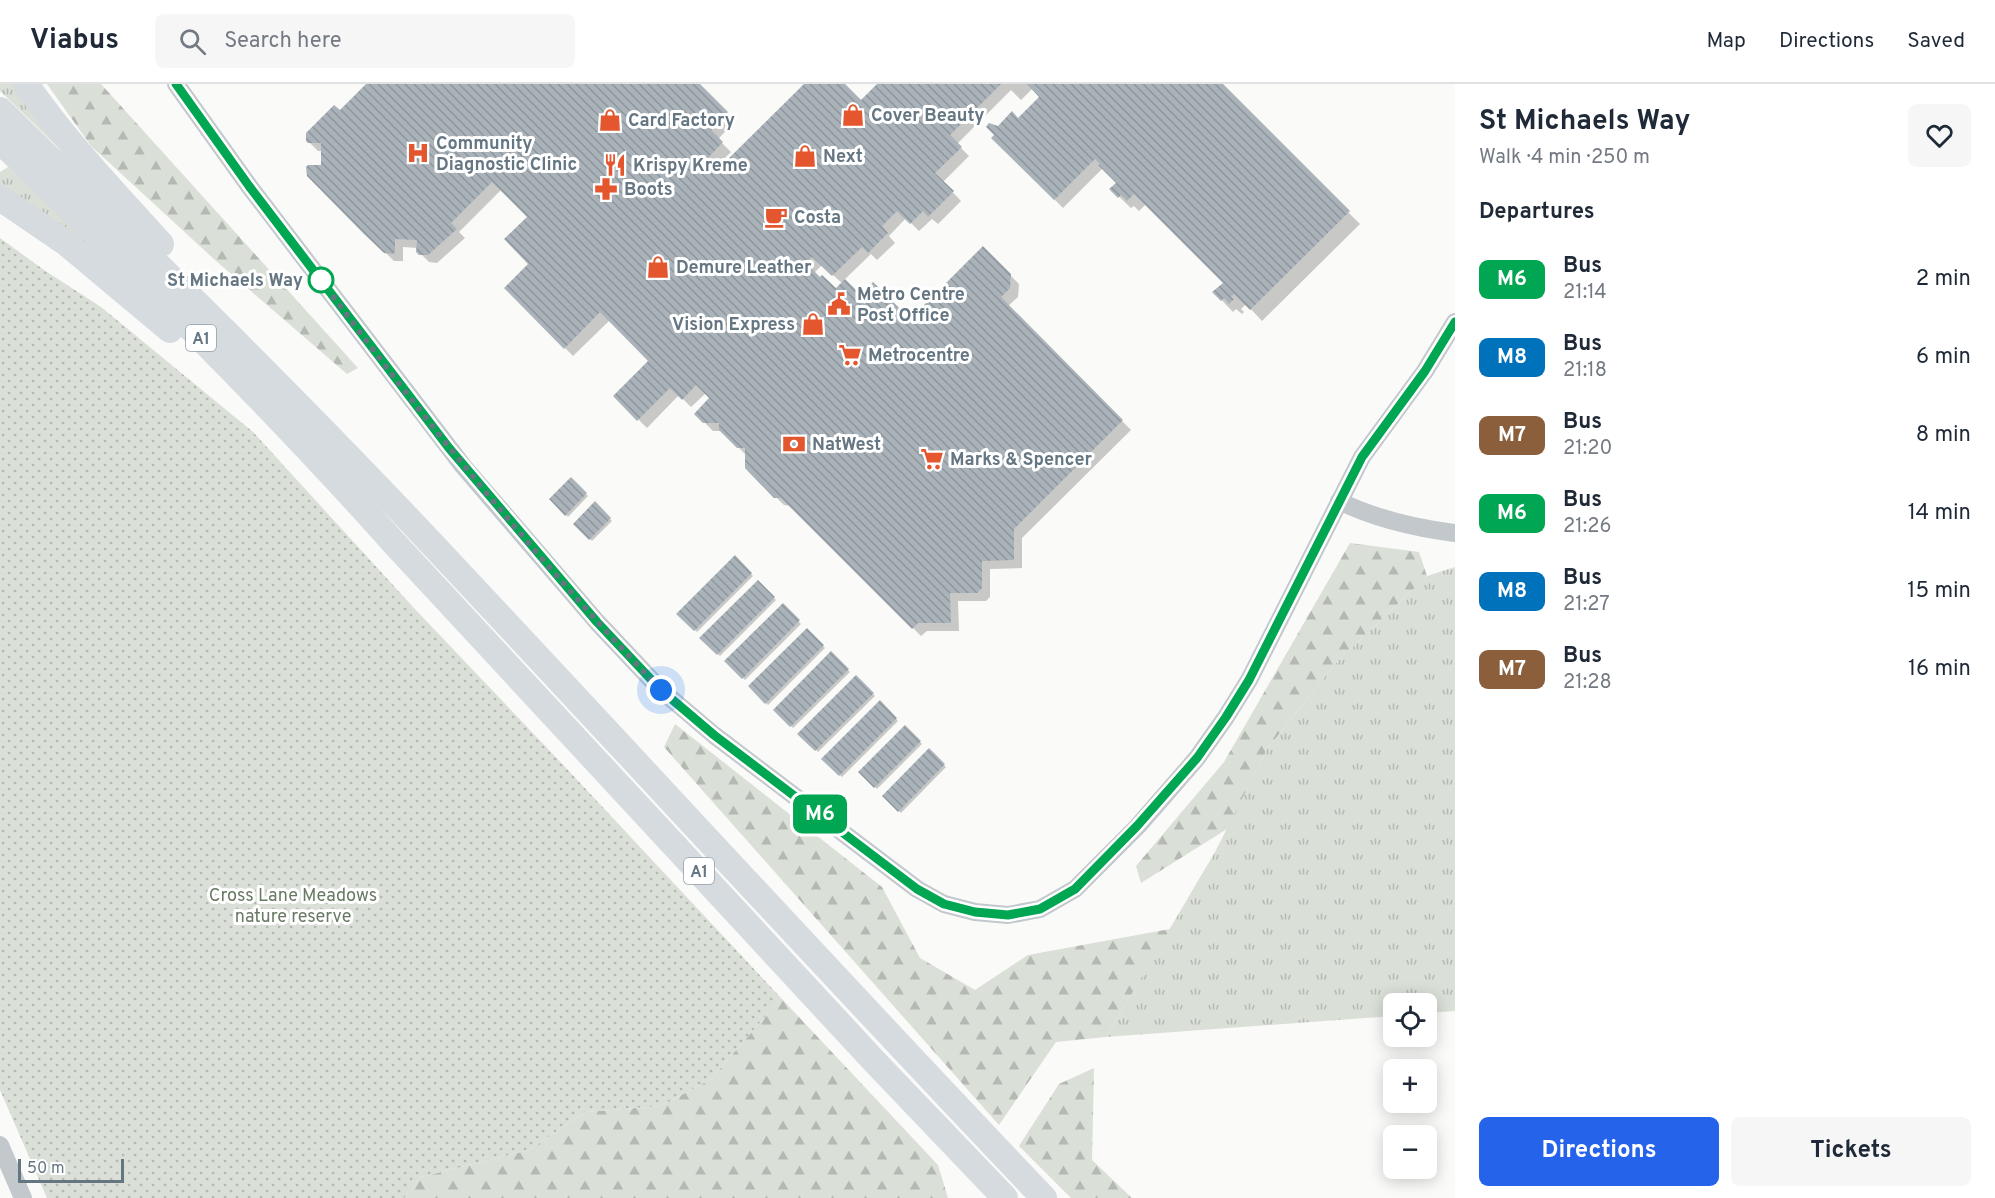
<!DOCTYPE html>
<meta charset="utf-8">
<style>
:root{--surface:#fff;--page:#f6f6f7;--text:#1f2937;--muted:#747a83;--line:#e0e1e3;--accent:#2563eb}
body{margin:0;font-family:Overpass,sans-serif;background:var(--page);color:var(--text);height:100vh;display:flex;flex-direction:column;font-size:22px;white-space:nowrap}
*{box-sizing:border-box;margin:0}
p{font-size:20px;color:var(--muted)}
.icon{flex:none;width:33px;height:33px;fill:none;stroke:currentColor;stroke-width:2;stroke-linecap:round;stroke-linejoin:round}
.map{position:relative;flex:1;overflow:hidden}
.panel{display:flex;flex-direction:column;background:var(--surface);width:540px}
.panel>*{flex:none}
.badge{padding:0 12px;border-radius:9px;font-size:21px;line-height:39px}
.tools{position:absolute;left:1383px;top:909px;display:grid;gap:12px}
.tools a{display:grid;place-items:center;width:54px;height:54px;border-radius:9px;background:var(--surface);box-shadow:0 3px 15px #0003;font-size:30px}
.scale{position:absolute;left:18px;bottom:15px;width:106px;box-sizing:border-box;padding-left:6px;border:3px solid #657683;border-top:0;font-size:16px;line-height:21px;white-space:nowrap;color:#657683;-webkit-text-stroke:4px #fff;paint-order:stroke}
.you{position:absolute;width:30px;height:30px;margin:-15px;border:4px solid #fff;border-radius:50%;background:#1a73e8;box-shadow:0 0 0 9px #1a73e833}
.map>.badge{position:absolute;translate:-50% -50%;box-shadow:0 0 0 3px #fff}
h2{padding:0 24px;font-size:22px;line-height:54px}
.round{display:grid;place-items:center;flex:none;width:63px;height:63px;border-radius:9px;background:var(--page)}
.headline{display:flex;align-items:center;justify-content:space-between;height:102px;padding:0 24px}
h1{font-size:28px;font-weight:700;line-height:45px}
.primary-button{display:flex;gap:12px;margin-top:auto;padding:12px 24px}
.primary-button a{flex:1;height:69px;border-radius:9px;background:var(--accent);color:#fff;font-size:24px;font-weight:700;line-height:69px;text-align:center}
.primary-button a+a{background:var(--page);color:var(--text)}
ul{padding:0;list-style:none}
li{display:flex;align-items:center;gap:18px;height:78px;padding:0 24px}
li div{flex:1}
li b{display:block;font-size:22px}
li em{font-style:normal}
li .badge{min-width:66px;font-weight:700;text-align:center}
header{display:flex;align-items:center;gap:36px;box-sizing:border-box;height:84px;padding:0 30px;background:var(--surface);border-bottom:2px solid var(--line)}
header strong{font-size:28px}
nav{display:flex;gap:33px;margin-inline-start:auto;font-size:21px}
.search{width:420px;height:54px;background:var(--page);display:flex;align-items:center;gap:15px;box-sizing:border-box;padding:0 21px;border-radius:9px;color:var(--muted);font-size:22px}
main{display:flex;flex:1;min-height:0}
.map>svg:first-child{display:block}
</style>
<header>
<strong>Viabus</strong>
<div class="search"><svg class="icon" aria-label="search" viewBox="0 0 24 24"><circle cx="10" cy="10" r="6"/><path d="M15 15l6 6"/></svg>Search here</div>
<nav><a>Map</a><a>Directions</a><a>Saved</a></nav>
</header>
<main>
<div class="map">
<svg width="1455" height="1114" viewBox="0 0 1455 1114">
<defs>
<pattern id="grass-tufts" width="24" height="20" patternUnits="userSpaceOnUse" patternTransform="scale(1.5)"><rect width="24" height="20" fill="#dadfd7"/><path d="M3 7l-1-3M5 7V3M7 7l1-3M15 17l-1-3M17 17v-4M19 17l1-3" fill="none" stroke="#b4b9b4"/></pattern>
<pattern id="forest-firs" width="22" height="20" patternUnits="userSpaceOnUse" patternTransform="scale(1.5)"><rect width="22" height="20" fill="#dadfd7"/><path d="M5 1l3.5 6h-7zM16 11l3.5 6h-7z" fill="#b4b9b4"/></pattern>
<pattern id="park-dots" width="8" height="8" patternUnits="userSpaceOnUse" patternTransform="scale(1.5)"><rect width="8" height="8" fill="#dadfd7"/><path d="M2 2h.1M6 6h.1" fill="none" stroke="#b4b9b4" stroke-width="1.8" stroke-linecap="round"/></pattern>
<pattern id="building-back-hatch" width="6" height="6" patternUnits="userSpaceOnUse" patternTransform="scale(1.5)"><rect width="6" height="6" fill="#aab3b9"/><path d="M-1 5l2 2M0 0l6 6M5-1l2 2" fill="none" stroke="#8e969c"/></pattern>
</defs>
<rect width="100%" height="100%" fill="#fafaf8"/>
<path fill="url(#grass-tufts)" d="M0 0H16L71 76 0 7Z
M8 83 114 179 0 103V88Z
M1455 483V927L1427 929 1426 920H1394L1393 932 1106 953 1215 768 1267 665 1336 579 1427 492Z"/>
<path fill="url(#forest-firs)" d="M47 0H101L358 284 347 290 215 176 91 62Z
M1350 459 1419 468 1427 492 1336 579 1267 665 1227 745 1141 799 1136 782 1224 678Z
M675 640 882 803 920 874 975 906 1028 871 1170 845 1106 953 1056 958 999 1041 664 663Z
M781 914 938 1081 948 1114H404L421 1093 529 1066 585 1028 661 1022 711 995Z
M1094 984 1092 1076 1132 1114H1071L1019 1062 1059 1000Z"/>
<path fill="url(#park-dots)" d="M0 154 44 186 101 223 253 348 413 523 567 685 781 914 711 995 661 1022 585 1028 529 1066 421 1093 404 1114H47L0 1006Z"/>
<path fill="#0003" fill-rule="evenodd" d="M369 0H698L735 38 718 55 731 68 712 87 715 90 806 0H843L861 18 879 0H1219L1360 140 1262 237 1246 220 1241 225 1244 228 1242 230 1236 225 1233 228 1214 208 1225 199 1146 120 1139 127 1134 122 1131 124 1111 105 1118 99 1104 83 1063 124 993 54 998 44 1019 36 1041 14 1032 5 1021 16 1011 6 957 60 969 72 943 98 961 117 938 140 932 135 919 147 906 134 889 152 895 159 877 176 871 170 844 196 861 213 910 237 983 164 1019 200 1018 213 1008 222 1131 346 1022 454V484L990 485V513L986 517H958L959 547H927L921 552 791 422 784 421 746 384V371L722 347H713L696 330 711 314 706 309 691 323 679 311 647 344 615 312 650 277 610 236 573 272 506 204 531 180 529 133 502 105 459 148 465 154 437 179 429 178 418 167V164L403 163V177H394L308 91 323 83V67H318L307 56 340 29ZM822 181 843 200 836 207 814 189Z
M571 395 588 412 568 433 551 415Z
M595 420 612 437 592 457 575 440Z
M735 474 753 492 697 548 678 530Z
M758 498 776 516 720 572 701 554Z
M783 521 801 540 745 596 727 577Z
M807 546 825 564 768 621 750 602Z
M831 570 850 588 793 644 775 626Z
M856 593 875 612 818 668 800 650Z
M880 618 898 637 842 693 823 675Z
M905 643 922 660 877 705 860 688Z
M929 666 946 683 901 729 884 712Z"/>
<path fill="url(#building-back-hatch)" d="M366 0H700L728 28 711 46 723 58 705 77 715 88 804 0H845L861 16 877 0H1001L950 51 962 63 935 89 954 107 928 133 923 127 910 140 897 127 882 142 888 149 868 169 862 163 832 192 812 173 806 179 820 193 822 191 836 204 845 195 861 211 873 198 910 235 983 162 1011 190 1010 204 1001 213 1123 336 1014 445V476L982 477V504L977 509H950L951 539H918L912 545 781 414H774L745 384V364H737L719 346V339H703L694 330 709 314 696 301 682 316 670 304 637 337 613 312 648 277 600 228 564 265 504 204 528 180 504 155 527 133 492 98 451 139 457 145 428 171H419L416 168 417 156 395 155V168L393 170 384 169 363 149 307 92 306 83 308 81H321V59H308L306 57V49L334 21 340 26Z
M1027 0H1223L1350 127 1250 226 1234 210 1231 213 1234 215 1229 220 1224 214 1221 217 1212 208 1223 199 1134 110 1127 117 1121 111 1118 114 1109 105 1116 99 1098 81 1100 80 1095 75 1054 116 991 54 994 51 986 43 989 39 998 42 1012 27 1018 34 1039 13Z
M571 393 587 409 565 432 549 415Z
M595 417 611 434 589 456 573 440Z
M735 471 752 489 694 547 676 530Z
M758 496 775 513 717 571 699 554Z
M783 519 800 536 742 595 724 577Z
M807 544 824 561 765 620 748 602Z
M831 567 849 585 790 643 773 626Z
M856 591 874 609 815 667 797 650Z
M880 616 897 634 839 692 821 675Z
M905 641 921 657 874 704 858 688Z
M929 664 945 680 898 728 882 712Z"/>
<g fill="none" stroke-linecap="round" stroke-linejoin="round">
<path stroke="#c3c8cc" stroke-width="18" d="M176 0 249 102 463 382 597 538 661 606 714 651 917 805 944 820 975 828 1008 831 1040 825 1075 805 1138 742 1197 674 1226 633 1249 596 1362 373 1425 287 1455 238
M1339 417C1376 435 1414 444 1455 449
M0 1061 23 1114"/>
<path stroke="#d6dbdf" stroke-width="26" d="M26 0C66 58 114 108 161 160
M0 26C141 164 282 301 417 444 627 667 833 893 1044 1114
M0 57C135 187 269 319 394 459L875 978 1005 1114
M0 114 66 159 170 246"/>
</g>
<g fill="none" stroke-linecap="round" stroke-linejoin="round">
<g stroke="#fff" stroke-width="14">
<path id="line" d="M176 0 249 102 449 364 597 538 661 606 714 651 917 805 944 820 975 828 1008 831 1040 825 1075 805 1137 742 1197 674 1226 633 1249 596 1362 373 1425 287 1455 238"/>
</g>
<use href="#line" stroke="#00a651" stroke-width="9"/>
<path stroke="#657683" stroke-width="6" stroke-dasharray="0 10.8" d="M321 196C426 339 538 477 661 606"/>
</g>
<defs>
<g id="shop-bare" transform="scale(1.8)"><path d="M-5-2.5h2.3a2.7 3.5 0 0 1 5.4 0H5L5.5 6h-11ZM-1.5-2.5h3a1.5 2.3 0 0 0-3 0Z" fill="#e4572e" stroke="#fff" stroke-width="2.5" paint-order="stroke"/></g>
<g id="hospital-bare" transform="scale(1.8)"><path d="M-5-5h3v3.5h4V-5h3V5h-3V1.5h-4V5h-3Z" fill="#e4572e" stroke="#fff" stroke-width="2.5" paint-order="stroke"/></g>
<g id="restaurant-bare" transform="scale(1.8)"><path d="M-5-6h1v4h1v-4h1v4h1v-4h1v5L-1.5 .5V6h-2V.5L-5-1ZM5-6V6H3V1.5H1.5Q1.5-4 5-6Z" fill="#e4572e" stroke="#fff" stroke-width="2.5" paint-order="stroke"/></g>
<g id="pharmacy-bare" transform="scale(1.8)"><path d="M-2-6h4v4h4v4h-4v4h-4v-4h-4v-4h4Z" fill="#e4572e" stroke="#fff" stroke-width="2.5" paint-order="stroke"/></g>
<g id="cafe-bare" transform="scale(1.8)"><path d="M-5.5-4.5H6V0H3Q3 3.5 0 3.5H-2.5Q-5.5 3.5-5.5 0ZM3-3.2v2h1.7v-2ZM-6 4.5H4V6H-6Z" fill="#e4572e" stroke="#fff" stroke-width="2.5" paint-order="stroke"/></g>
<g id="civic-bare" transform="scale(1.8)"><path d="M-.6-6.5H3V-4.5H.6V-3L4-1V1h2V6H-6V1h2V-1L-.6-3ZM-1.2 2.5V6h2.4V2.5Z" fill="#e4572e" stroke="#fff" stroke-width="2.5" paint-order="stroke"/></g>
<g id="supermarket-bare" transform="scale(1.8)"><path d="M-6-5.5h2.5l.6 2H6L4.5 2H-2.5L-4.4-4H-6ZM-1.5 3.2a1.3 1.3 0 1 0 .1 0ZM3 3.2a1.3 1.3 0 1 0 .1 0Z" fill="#e4572e" stroke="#fff" stroke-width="2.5" paint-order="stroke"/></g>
<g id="bank-bare" transform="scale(1.8)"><path d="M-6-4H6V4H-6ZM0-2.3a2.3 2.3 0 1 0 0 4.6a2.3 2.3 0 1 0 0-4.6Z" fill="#e4572e" stroke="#fff" stroke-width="2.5" paint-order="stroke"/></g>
</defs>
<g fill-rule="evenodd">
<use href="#shop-bare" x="853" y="31"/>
<use href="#shop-bare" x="610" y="36"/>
<use href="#hospital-bare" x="418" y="69"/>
<use href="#shop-bare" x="805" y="72"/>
<use href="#restaurant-bare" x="615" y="81"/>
<use href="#pharmacy-bare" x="606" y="105"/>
<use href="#cafe-bare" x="776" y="133"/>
<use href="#shop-bare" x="658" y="183"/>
<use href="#civic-bare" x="839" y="220"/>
<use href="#shop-bare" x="813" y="240"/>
<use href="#supermarket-bare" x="850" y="271"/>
<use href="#bank-bare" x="794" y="360"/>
<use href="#supermarket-bare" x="932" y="375"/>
</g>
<circle fill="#fff" stroke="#00a651" stroke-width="3" cx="321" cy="196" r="12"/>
<g text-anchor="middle" stroke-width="6" stroke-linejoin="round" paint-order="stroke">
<g fill="#fff" stroke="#939fa8" stroke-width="1.5">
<rect x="186" y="241" width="30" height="26" rx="4.5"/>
<rect x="684" y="774" width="30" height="26" rx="4.5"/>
</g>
<g font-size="16" font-weight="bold" fill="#657683">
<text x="201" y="260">A1</text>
<text x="699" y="793">A1</text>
</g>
<g font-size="18" font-weight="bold" fill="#657683" stroke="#fff" text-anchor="start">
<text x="871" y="37">Cover Beauty</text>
<text x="628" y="42">Card Factory</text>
<text x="436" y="65">Community<tspan x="436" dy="21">Diagnostic Clinic</tspan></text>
<text x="823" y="78">Next</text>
<text x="633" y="87">Krispy Kreme</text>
<text x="624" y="111">Boots</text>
<text x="794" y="139">Costa</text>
<text x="676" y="189">Demure Leather</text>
<text x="857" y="216">Metro Centre<tspan x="857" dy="21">Post Office</tspan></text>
<text x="795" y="246" text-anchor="end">Vision Express</text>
<text x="868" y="277">Metrocentre</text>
<text x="812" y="366">NatWest</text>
<text x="950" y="381">Marks &amp; Spencer</text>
</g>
<g font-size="18" font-weight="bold" fill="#657683" stroke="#fff" text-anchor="end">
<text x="303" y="202">St Michaels Way</text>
</g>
<g font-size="18" fill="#687a64" stroke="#fff">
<text x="293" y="817">Cross Lane Meadows<tspan x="293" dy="21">nature reserve</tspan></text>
</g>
</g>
</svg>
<div class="tools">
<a><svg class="icon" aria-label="locate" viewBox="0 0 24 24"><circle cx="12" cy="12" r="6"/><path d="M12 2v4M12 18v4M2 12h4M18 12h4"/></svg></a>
<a>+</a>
<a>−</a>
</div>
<div class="scale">50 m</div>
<div class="you" style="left:661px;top:606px"></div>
<b class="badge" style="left:820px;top:730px;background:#00a651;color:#fff">M6</b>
</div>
<section class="panel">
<div class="headline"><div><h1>St Michaels Way</h1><p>Walk · 4 min · 250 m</p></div><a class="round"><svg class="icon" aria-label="heart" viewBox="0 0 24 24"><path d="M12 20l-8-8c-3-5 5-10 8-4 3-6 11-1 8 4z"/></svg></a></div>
<h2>Departures</h2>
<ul>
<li><span class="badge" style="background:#00a651;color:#fff">M6</span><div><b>Bus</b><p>21:14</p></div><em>2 min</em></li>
<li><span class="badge" style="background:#0072bc;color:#fff">M8</span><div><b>Bus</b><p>21:18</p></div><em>6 min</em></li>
<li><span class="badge" style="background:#8b5e3c;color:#fff">M7</span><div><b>Bus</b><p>21:20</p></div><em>8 min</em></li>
<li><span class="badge" style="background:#00a651;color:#fff">M6</span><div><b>Bus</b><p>21:26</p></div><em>14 min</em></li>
<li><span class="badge" style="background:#0072bc;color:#fff">M8</span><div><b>Bus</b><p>21:27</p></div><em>15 min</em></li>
<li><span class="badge" style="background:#8b5e3c;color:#fff">M7</span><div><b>Bus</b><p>21:28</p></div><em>16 min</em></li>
</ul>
<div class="primary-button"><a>Directions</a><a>Tickets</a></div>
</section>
</main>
